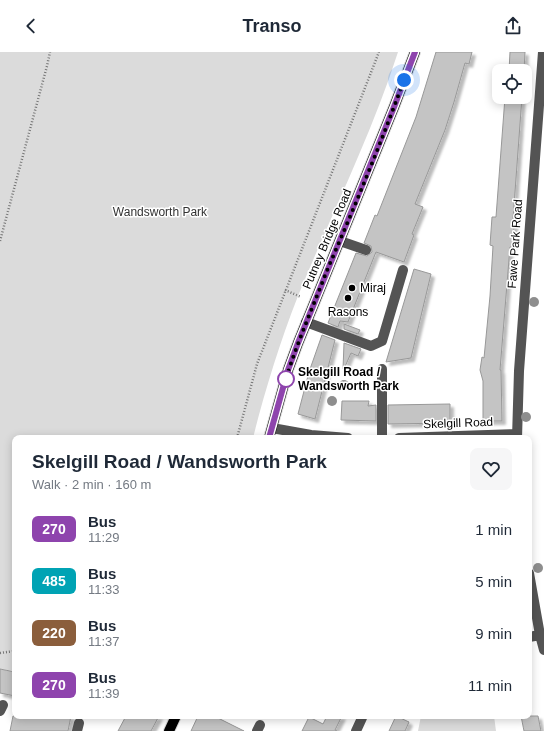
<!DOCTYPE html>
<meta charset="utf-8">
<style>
:root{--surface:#fff;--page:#f6f6f7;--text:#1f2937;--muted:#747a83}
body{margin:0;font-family:Helvetica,sans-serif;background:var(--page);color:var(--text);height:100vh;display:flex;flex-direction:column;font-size:15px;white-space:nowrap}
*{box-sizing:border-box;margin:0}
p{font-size:13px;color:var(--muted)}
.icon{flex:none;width:22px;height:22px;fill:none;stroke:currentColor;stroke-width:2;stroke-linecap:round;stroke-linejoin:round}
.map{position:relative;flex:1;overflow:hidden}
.details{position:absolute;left:12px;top:383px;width:520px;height:284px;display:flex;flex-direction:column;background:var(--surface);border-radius:8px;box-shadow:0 2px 10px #0003}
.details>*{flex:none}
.badge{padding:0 8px;border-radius:6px;font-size:14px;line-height:26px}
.controls{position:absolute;left:492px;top:12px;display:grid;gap:8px}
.controls a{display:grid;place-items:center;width:40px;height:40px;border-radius:8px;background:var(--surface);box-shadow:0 2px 10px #0003;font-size:20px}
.you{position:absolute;width:20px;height:20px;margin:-10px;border:3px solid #fff;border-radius:50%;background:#1a73e8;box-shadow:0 0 0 6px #1a73e833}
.map>.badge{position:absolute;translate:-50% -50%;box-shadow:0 0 0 2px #fff}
.round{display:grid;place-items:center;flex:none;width:42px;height:42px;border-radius:8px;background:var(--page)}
.headline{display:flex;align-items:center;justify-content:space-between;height:68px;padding:0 20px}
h1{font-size:19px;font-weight:700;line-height:30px}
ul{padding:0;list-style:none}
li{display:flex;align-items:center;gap:12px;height:52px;padding:0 20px}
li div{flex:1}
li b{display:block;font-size:15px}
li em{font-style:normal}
li .badge{min-width:44px;font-weight:700;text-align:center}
header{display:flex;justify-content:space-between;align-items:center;height:52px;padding:0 20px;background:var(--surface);font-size:18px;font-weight:700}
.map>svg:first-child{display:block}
</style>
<header><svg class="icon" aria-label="back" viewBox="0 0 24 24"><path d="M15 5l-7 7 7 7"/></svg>Transo<svg class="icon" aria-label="share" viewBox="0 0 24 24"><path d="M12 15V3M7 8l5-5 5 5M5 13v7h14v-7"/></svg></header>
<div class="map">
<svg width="544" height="679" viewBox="0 0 544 679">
<defs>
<filter id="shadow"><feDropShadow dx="3.5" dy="3.5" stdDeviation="1" flood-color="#0004"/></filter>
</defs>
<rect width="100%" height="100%" fill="#fff"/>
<path fill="#dbdbdb" d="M0 0H398C371 84 331 163 298 244 280 290 265 338 253 386H15V619L0 617Z
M421 664H494L496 679H418Z"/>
<path fill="#c4c4c4" stroke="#989898" filter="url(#shadow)" d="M436 0H472L469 12 465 11 454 50 445 78 415 152 423 155 412 182 414 183 404 210 376 200 348 270 340 269 338 275 328 271 356 201 367 204 372 200 371 194 364 191 375 163 377 164 416 65Z
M510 0H525L524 19H509Z
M505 45H522L513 167H515L512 195H510L500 318H501L502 369H483V329L480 318 482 305 484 306 490 244 493 194 490 193 492 165H496Z
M414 217 431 222 411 306 386 310Z
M344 272 360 278 358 282 344 277Z
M322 283 335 288 315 367 298 362 309 320Z
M344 291 361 297 358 304 351 301 344 317H343Z
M342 349H369L368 354 376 353V369L341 368Z
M450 352V371L388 372V353Z
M0 617 15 620V644L0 641Z
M13 664H71L68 679H10Z
M126 664H159L151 679H118Z
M198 664H214L244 679H191Z
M327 664H342L335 678 337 679H302L309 665 323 672Z
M396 664 409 670 405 679H389Z
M521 664H538L541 679H524Z"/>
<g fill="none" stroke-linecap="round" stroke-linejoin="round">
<g stroke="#dbdbdb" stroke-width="12">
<path id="major" d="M269 386 288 318 298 291 394 55 415 0
M169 679 176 664"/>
</g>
<path stroke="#767676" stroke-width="2.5" stroke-dasharray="1 2" stroke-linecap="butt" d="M0 189 47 14 50 0
M285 238 301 245
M237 386 257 312 379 0
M0 601 15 599"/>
<path stroke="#545454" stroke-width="10" d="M340 189 366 198
M306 270 371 294 382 289 403 218
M272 376 311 383 348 386
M382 386V317
M399 386 517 382
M517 386 519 319 543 0
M529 521 540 583 544 598
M529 585 540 583
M0 659 3 653
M77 679 79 671
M257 679 260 673
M356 679 362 666"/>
<use href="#major" stroke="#000" stroke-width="10"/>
</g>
<g fill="#8e8e8e">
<circle cx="534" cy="250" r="5"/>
<circle cx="344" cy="333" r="5"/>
<circle cx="332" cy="349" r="5"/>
<circle cx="526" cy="365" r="5"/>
<circle cx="538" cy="516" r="5"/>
</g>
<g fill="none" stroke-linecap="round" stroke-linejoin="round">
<g stroke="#fff" stroke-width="9">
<path id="line" d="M269 386 288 318 298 291 394 55 415 0"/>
</g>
<use href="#line" stroke="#8e44ad" stroke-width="6"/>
<path stroke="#000" stroke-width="4" stroke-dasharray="0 7.2" d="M286 327 284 333C296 293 313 255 328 216 355 154 381 91 404 28"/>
</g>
<g fill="#000" stroke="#fff" stroke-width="1.5">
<circle cx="352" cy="236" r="4"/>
<circle cx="348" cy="246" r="4"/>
</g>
<circle fill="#fff" stroke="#8e44ad" stroke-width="2" cx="286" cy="327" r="8"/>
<g text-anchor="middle" stroke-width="3" stroke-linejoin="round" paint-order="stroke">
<g font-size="12" fill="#323232" stroke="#fff">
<text x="160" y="164">Wandsworth Park</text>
</g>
<g font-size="12" fill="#000" stroke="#fff">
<text transform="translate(327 187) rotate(-67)" y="4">Putney Bridge Road</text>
<text transform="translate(515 192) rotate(-86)" y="4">Fawe Park Road</text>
<text transform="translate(458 371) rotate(-2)" y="4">Skelgill Road</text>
</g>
<g font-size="12" fill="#000" stroke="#fff" text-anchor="start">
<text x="360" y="240">Miraj</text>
<text x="348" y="264" text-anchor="middle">Rasons</text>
</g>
<g font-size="12" font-weight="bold" fill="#000" stroke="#fff" text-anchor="start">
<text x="298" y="324">Skelgill Road /<tspan x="298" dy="14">Wandsworth Park</tspan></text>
</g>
</g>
</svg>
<div class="controls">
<a><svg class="icon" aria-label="locate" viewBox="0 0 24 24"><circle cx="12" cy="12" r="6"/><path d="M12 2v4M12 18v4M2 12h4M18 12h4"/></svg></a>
</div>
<div class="you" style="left:404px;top:28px"></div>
<section class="details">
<div class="headline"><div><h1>Skelgill Road / Wandsworth Park</h1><p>Walk · 2 min · 160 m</p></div><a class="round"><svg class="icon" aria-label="heart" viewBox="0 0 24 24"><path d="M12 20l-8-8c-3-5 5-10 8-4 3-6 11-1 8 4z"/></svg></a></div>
<ul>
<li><span class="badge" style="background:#8e44ad;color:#fff">270</span><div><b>Bus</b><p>11:29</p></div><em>1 min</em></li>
<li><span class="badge" style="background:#00a3b4;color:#fff">485</span><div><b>Bus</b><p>11:33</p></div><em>5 min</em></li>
<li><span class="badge" style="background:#8b5e3c;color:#fff">220</span><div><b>Bus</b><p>11:37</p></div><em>9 min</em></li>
<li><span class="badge" style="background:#8e44ad;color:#fff">270</span><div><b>Bus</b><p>11:39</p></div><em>11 min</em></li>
</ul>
</section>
</div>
